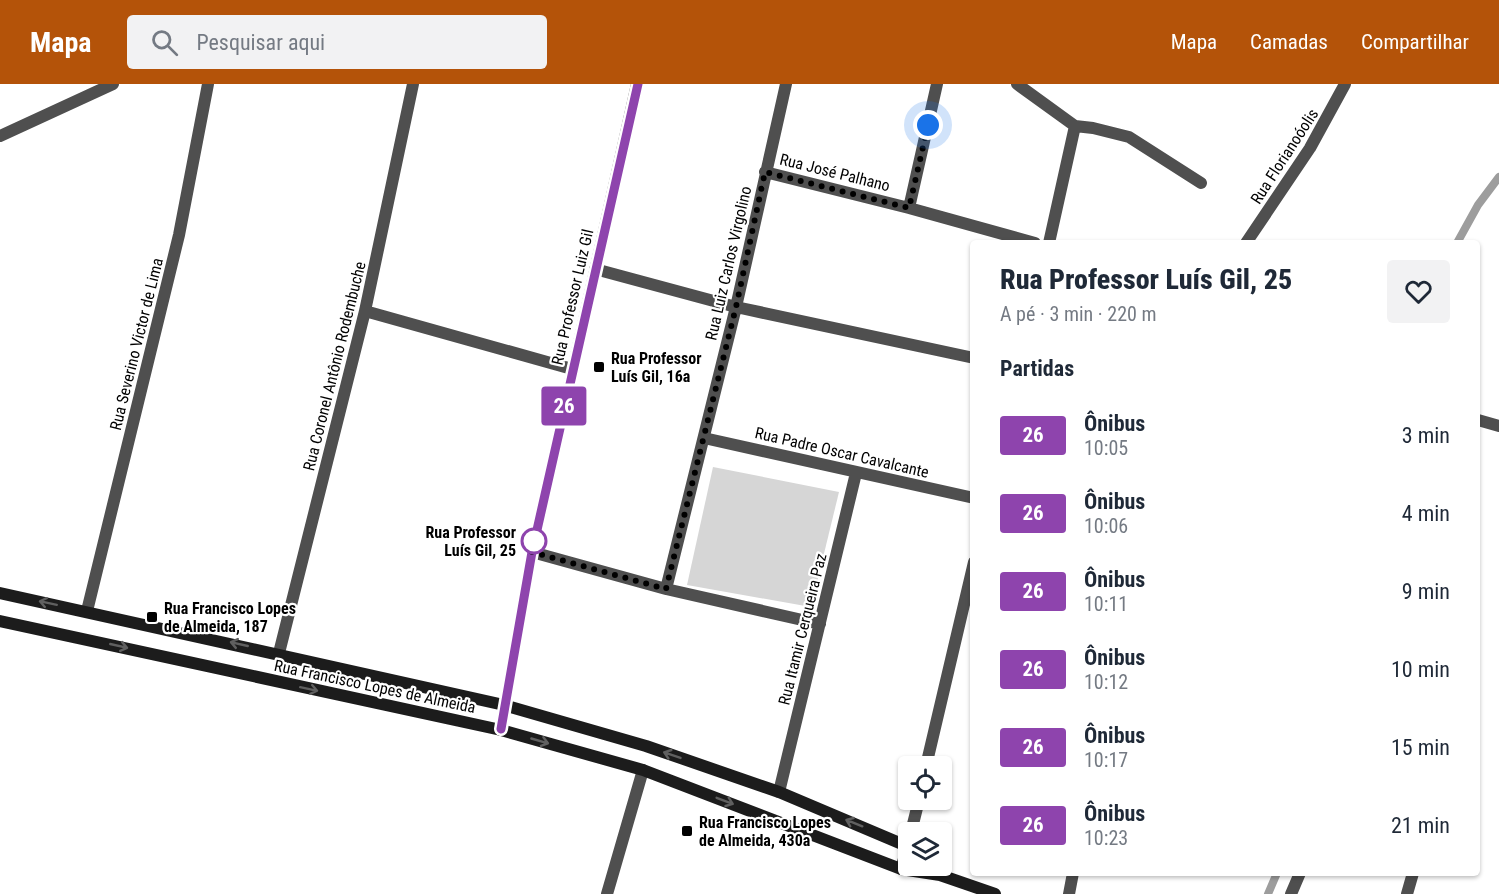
<!DOCTYPE html>
<html lang="pt">
<meta charset="utf-8">
<style>
:root{--surface:#fff;--page:#f2f2f3;--text:#1f2937;--muted:#747a83;--accent:#b45309}
body{margin:0;font-family:"Roboto Condensed",sans-serif;background:var(--page);color:var(--text);height:100vh;display:flex;flex-direction:column;font-size:22px;white-space:nowrap}
*{box-sizing:border-box;margin:0}
p{font-size:20px;color:var(--muted)}
.icon{flex:none;width:33px;height:33px;fill:none;stroke:currentColor;stroke-width:2;stroke-linecap:round;stroke-linejoin:round}
.map{position:relative;flex:1;overflow:hidden}
.drawer{position:absolute;left:970px;top:156px;width:510px;height:636px;display:flex;flex-direction:column;background:var(--surface);border-radius:6px;box-shadow:0 2px 4px #0004}
.drawer>*{flex:none}
.badge{padding:0 12px;border-radius:4px;font-size:21px;line-height:39px}
.controls{position:absolute;left:898px;top:672px;display:grid;gap:12px}
.controls a{display:grid;place-items:center;width:54px;height:54px;border-radius:6px;background:var(--surface);box-shadow:0 2px 4px #0004;font-size:30px}
.you{position:absolute;width:30px;height:30px;margin:-15px;border:4px solid #fff;border-radius:50%;background:#1a73e8;box-shadow:0 0 0 9px #1a73e833}
.map>.badge{position:absolute;translate:-50% -50%;box-shadow:0 0 0 3px #fff}
h2{padding:0 30px;font-size:22px;line-height:54px}
.round{display:grid;place-items:center;flex:none;width:63px;height:63px;border-radius:6px;background:var(--page)}
.head{display:flex;align-items:center;justify-content:space-between;height:102px;padding:0 30px}
h1{font-size:28px;font-weight:800;line-height:45px}
ul{padding:0;list-style:none}
li{display:flex;align-items:center;gap:18px;height:78px;padding:0 30px}
li div{flex:1}
li b{display:block;font-size:22px}
li em{font-style:normal}
li .badge{min-width:66px;font-weight:700;text-align:center}
header{display:flex;align-items:center;gap:36px;box-sizing:border-box;height:84px;padding:0 30px;background:var(--accent);color:#fff}
header strong{font-size:28px}
nav{display:flex;gap:33px;margin-inline-start:auto;font-size:21px}
.search{width:420px;height:54px;background:var(--page);display:flex;align-items:center;gap:15px;box-sizing:border-box;padding:0 21px;border-radius:6px;color:var(--muted);font-size:22px}
.map>svg:first-child{display:block}
</style>
<header>
<strong>Mapa</strong>
<div class="search"><svg class="icon" aria-label="search" viewBox="0 0 24 24"><circle cx="10" cy="10" r="6"/><path d="M15 15l6 6"/></svg>Pesquisar aqui</div>
<nav><a>Mapa</a><a>Camadas</a><a>Compartilhar</a></nav>
</header>
<div class="map">
<svg width="1499" height="810" viewBox="0 0 1499 810">
<rect width="100%" height="100%" fill="#fff"/>
<path fill="#d6d6d6" d="M713 383 839 408 811 523 687 501Z"/>
<g fill="none" stroke-linecap="round" stroke-linejoin="round">
<path stroke="#9d9d9d" stroke-width="8" d="M1457 159 1478 121 1499 93
M1268 810 1277 789"/>
<path stroke="#4f4f4f" stroke-width="12" d="M1407 810 1413 789"/>
<path stroke="#4f4f4f" stroke-width="12" d="M1017 0 1075 42
M1075 42 1093 44 1129 53 1201 99
M765 88 909 124 1035 159
M909 124 937 0
M1049 159 1075 42
M1246 159 1310 64 1345 0
M595 185 736 223 974 274
M365 227 572 285
M1478 336 1499 342
M704 354 974 414
M532 468 666 505 820 540
M666 505 736 223 786 0
M87 527 179 151 208 0
M279 569 365 227 413 0
M501 646 532 468 637 0
M926 682 974 478
M779 708 856 389
M911 748 919 716
M901 785 909 758
M607 810 643 686
M1069 810 1073 789
M1291 810 1300 789"/>
<path stroke="#4f4f4f" stroke-width="12" d="M0 52 113 0"/>
<path stroke="#1c1c1c" stroke-width="12" d="M0 509 504 621 646 662 779 708 909 763
M0 537 501 646 643 686 901 785 940 791 995 810"/>
</g>
<defs><path id="oneway-shaft" d="M-6 0H5M1.5-3L5.5 0L1.5 3" fill="none" stroke-width="1.6" stroke-linecap="round" stroke-linejoin="round" transform="scale(1.5)"/></defs>
<g stroke="#606060">
<use href="#oneway-shaft" transform="translate(48 519) rotate(-168)"/>
<use href="#oneway-shaft" transform="translate(239 560) rotate(-167)"/>
<use href="#oneway-shaft" transform="translate(119 562) rotate(13)"/>
<use href="#oneway-shaft" transform="translate(309 605) rotate(12)"/>
<use href="#oneway-shaft" transform="translate(540 657) rotate(16)"/>
<use href="#oneway-shaft" transform="translate(672 671) rotate(-161)"/>
<use href="#oneway-shaft" transform="translate(725 717) rotate(21)"/>
<use href="#oneway-shaft" transform="translate(854 739) rotate(-158)"/>
</g>
<g fill="none" stroke-linecap="round" stroke-linejoin="round">
<g stroke="#fff" stroke-width="14">
<path id="line" d="M501 645 532 468 638 0"/>
</g>
<use href="#line" stroke="#8e44ad" stroke-width="9"/>
<path stroke="#000" stroke-width="6" stroke-dasharray="0 10.8" d="M534 457 532 468 666 505 736 223 765 88 909 124 928 41"/>
</g>
<g fill="#000" stroke="#fff" stroke-width="2">
<rect x="593" y="277" width="12" height="12" rx="3"/>
<rect x="146" y="527" width="12" height="12" rx="3"/>
<rect x="681" y="741" width="12" height="12" rx="3"/>
</g>
<circle fill="#fff" stroke="#8e44ad" stroke-width="3" cx="534" cy="457" r="12"/>
<g text-anchor="middle" stroke-width="4.5" stroke-linejoin="round" paint-order="stroke">
<g font-size="16" fill="#000" stroke="#fff">
<text transform="translate(1284 72) rotate(-57)" y="6">Rua Florianoóolis</text>
<text transform="translate(835 88) rotate(14)" y="6">Rua José Palhano</text>
<text transform="translate(728 179) rotate(-77)" y="6">Rua Luiz Carlos Virgolino</text>
<text transform="translate(572 213) rotate(-77)" y="6">Rua Professor Luiz Gil</text>
<text transform="translate(136 260) rotate(-76)" y="6">Rua Severino Victor de Lima</text>
<text transform="translate(334 282) rotate(-76)" y="6">Rua Coronel Antônio Rodembuche</text>
<text transform="translate(842 368) rotate(13)" y="6">Rua Padre Oscar Cavalcante</text>
<text transform="translate(802 545) rotate(-76)" y="6">Rua Itamir Cerqueira Paz</text>
<text transform="translate(375 602) rotate(12)" y="6">Rua Francisco Lopes de Almeida</text>
</g>
<g font-size="16" font-weight="bold" fill="#000" stroke="#fff" text-anchor="start">
<text x="611" y="280">Rua Professor<tspan x="611" dy="18">Luís Gil, 16a</tspan></text>
<text x="164" y="530">Rua Francisco Lopes<tspan x="164" dy="18">de Almeida, 187</tspan></text>
<text x="699" y="744">Rua Francisco Lopes<tspan x="699" dy="18">de Almeida, 430a</tspan></text>
</g>
<g font-size="16" font-weight="bold" fill="#000" stroke="#fff" text-anchor="end">
<text x="516" y="454">Rua Professor<tspan x="516" dy="18">Luís Gil, 25</tspan></text>
</g>
</g>
</svg>
<div class="controls">
<a><svg class="icon" aria-label="locate" viewBox="0 0 24 24"><circle cx="12" cy="12" r="6"/><path d="M12 2v4M12 18v4M2 12h4M18 12h4"/></svg></a>
<a><svg class="icon" aria-label="layers" viewBox="0 0 24 24"><path d="M12 4l9 5-9 5-9-5zM3 14l9 5 9-5"/></svg></a>
</div>
<div class="you" style="left:928px;top:41px"></div>
<b class="badge" style="left:564px;top:322px;background:#8e44ad;color:#fff">26</b>
<section class="drawer">
<div class="head"><div><h1>Rua Professor Luís Gil, 25</h1><p>A pé · 3 min · 220 m</p></div><a class="round"><svg class="icon" aria-label="heart" viewBox="0 0 24 24"><path d="M12 20l-8-8c-3-5 5-10 8-4 3-6 11-1 8 4z"/></svg></a></div>
<h2>Partidas</h2>
<ul>
<li><span class="badge" style="background:#8e44ad;color:#fff">26</span><div><b>Ônibus</b><p>10:05</p></div><em>3 min</em></li>
<li><span class="badge" style="background:#8e44ad;color:#fff">26</span><div><b>Ônibus</b><p>10:06</p></div><em>4 min</em></li>
<li><span class="badge" style="background:#8e44ad;color:#fff">26</span><div><b>Ônibus</b><p>10:11</p></div><em>9 min</em></li>
<li><span class="badge" style="background:#8e44ad;color:#fff">26</span><div><b>Ônibus</b><p>10:12</p></div><em>10 min</em></li>
<li><span class="badge" style="background:#8e44ad;color:#fff">26</span><div><b>Ônibus</b><p>10:17</p></div><em>15 min</em></li>
<li><span class="badge" style="background:#8e44ad;color:#fff">26</span><div><b>Ônibus</b><p>10:23</p></div><em>21 min</em></li>
</ul>
</section>
</div>
